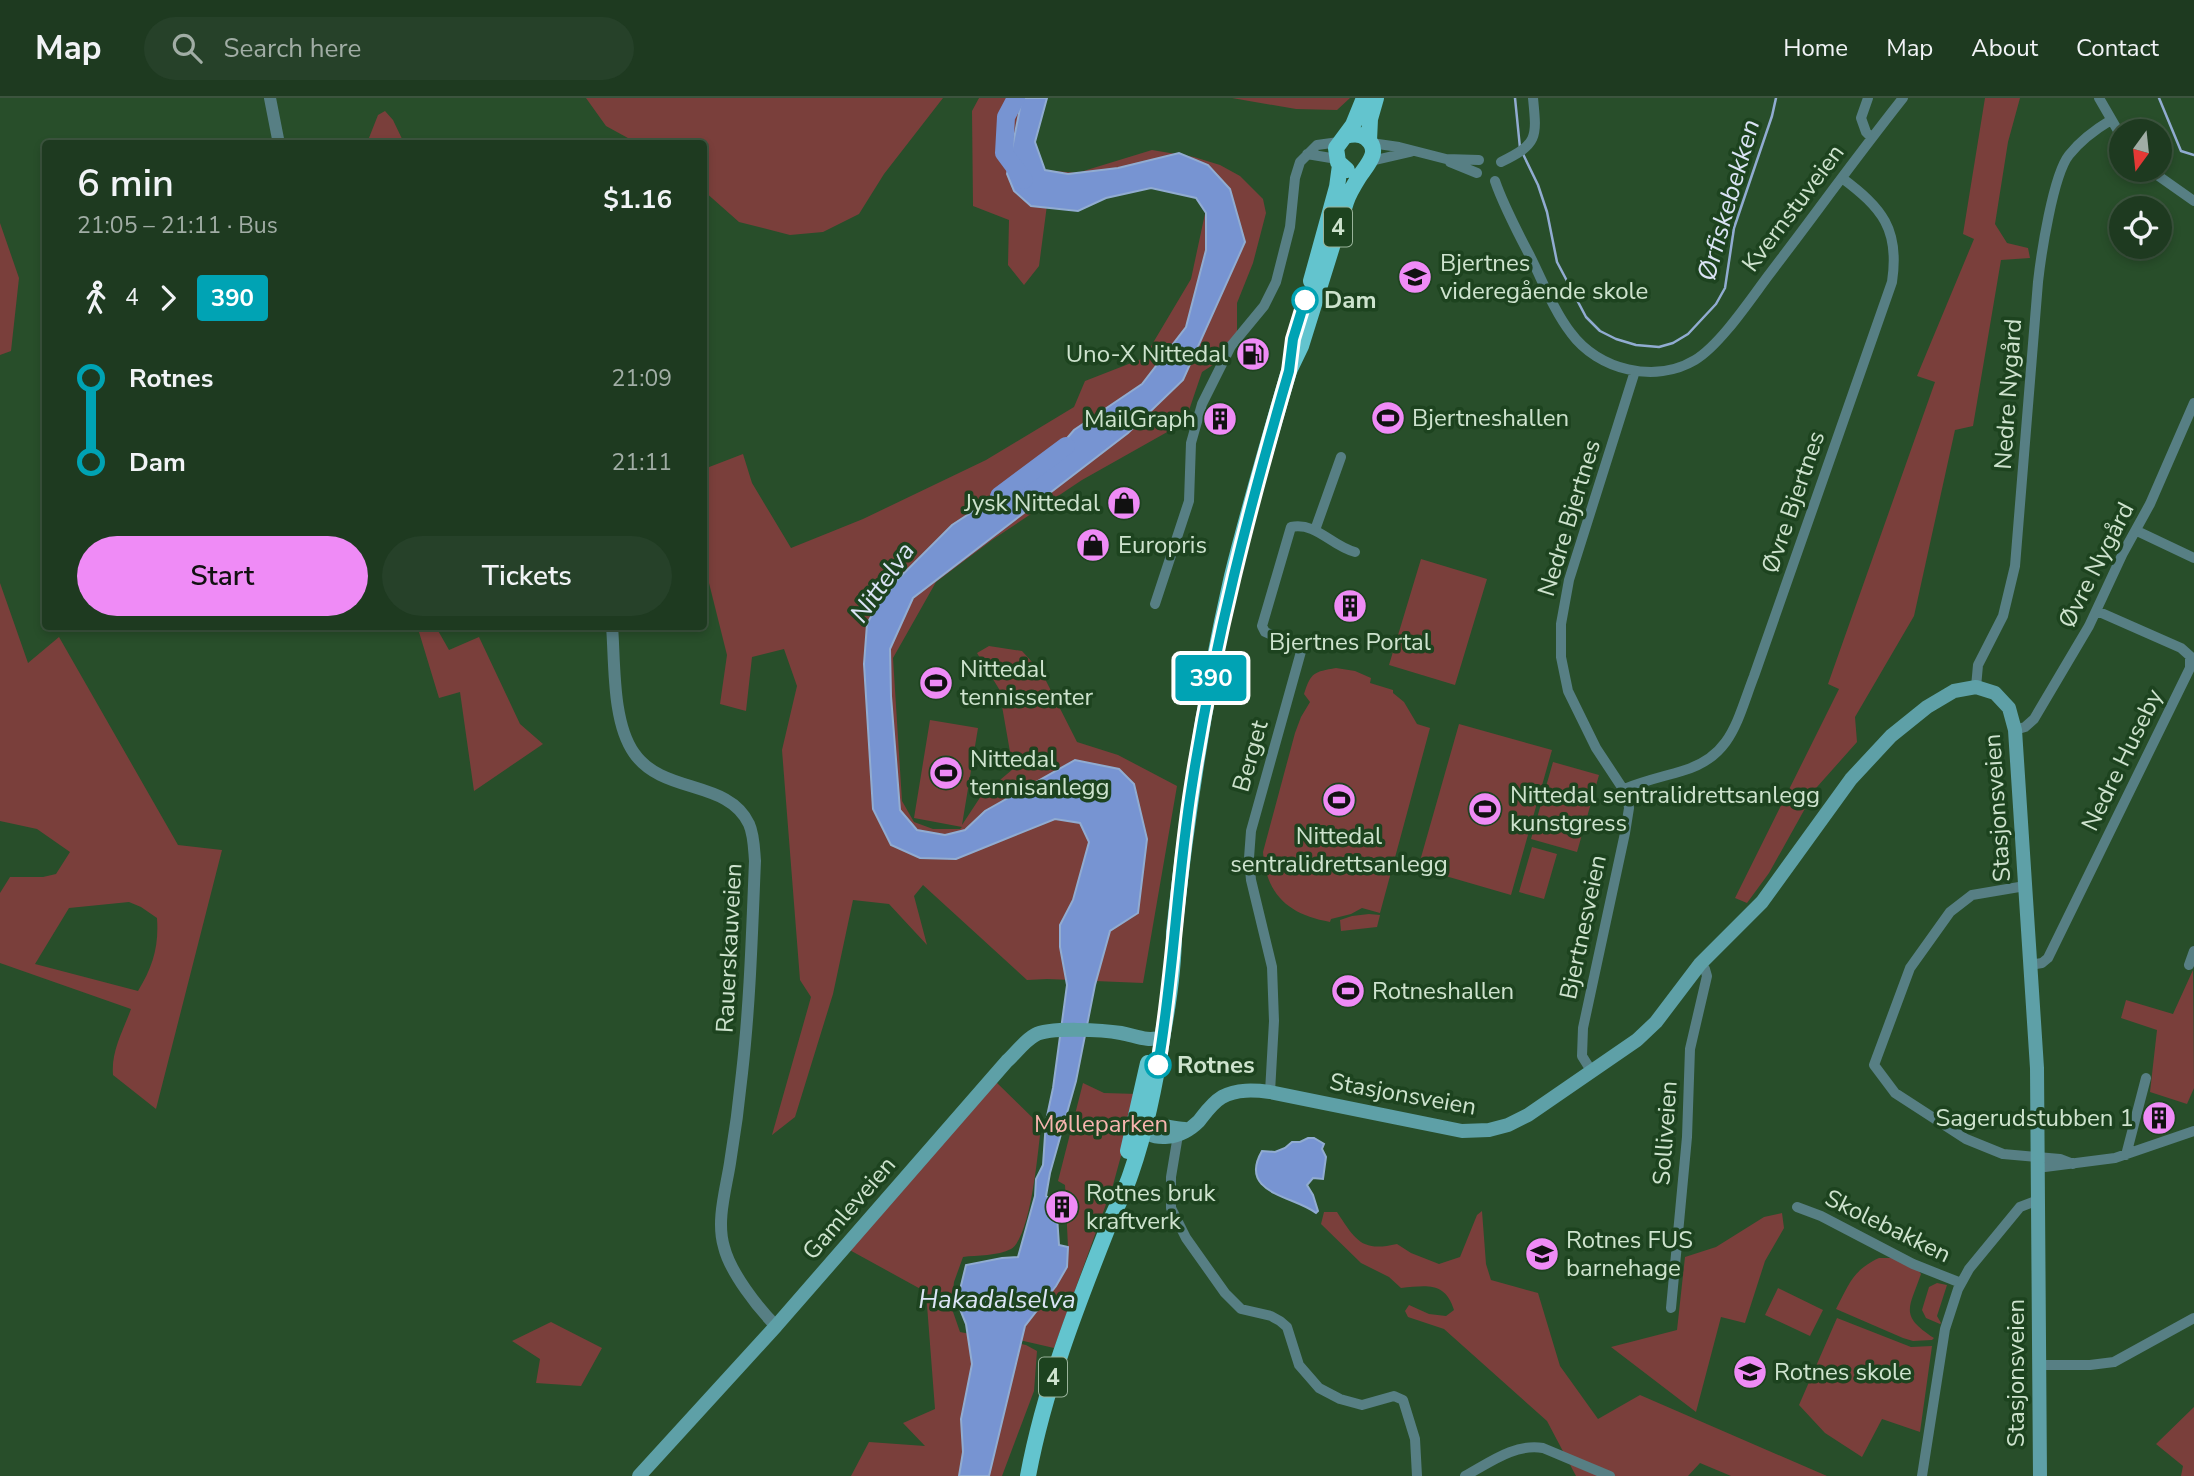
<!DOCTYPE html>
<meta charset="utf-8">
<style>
:root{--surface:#1e3a20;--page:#264129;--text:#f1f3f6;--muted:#a1ada5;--line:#3c543e;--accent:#ef8bf6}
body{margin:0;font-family:"Nunito Sans",sans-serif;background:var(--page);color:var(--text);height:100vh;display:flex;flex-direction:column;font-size:26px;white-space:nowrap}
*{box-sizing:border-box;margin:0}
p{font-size:23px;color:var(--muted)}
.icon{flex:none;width:38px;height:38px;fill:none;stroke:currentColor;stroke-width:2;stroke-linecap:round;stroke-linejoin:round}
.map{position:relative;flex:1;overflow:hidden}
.details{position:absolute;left:42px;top:42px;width:665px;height:490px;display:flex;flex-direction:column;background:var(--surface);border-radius:7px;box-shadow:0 4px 10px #0003,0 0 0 2px var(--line)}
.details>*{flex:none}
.badge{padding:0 14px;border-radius:5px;font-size:24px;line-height:46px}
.needle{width:46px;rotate:195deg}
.buttons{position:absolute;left:2109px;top:21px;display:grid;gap:14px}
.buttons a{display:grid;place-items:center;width:63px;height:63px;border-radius:50%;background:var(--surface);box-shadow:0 4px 10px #0003,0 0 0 2px var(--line);font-size:35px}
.map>.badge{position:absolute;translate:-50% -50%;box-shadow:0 0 0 4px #fff}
.legs{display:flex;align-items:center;gap:10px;height:77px;padding:0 35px;font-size:23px}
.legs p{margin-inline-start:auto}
.head{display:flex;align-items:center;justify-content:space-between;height:119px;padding:0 35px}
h1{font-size:38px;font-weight:600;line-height:52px}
.primary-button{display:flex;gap:14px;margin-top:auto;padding:14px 35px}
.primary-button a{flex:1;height:80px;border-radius:42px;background:var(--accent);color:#111;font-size:28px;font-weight:600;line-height:80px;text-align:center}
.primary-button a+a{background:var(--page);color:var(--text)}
ul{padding:0 35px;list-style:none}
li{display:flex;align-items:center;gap:24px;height:84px;font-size:26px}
li i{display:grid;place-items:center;width:10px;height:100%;margin:0 9px;background:currentColor}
li i::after{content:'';width:18px;height:18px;margin:-9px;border:5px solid;border-radius:50%;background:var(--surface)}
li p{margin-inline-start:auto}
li:first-child i{background:linear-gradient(#0000 50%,currentColor 0)}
li:last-child i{background:linear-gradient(currentColor 50%,#0000 0)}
header{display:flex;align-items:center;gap:42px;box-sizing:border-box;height:98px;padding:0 35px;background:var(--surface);border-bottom:2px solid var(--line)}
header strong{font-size:33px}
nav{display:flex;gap:38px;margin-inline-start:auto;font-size:24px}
.search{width:490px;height:63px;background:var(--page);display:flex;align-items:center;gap:18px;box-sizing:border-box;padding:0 24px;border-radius:38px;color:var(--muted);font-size:26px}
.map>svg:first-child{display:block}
</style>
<header>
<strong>Map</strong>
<div class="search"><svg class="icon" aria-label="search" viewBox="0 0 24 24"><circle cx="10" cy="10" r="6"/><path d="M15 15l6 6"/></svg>Search here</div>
<nav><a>Home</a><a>Map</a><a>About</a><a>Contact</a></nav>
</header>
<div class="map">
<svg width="2194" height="1378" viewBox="0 0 2194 1378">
<rect width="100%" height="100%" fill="#284e2a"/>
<path fill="#7a3f3b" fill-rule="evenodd" d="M586 0H943L884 76 859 116 823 134 790 137 739 124 704 93V46L637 45 606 28Z
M979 0H1043L1029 42 1045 72 1077 75 1152 52 1194 59 1220 67 1240 78 1263 101 1266 115 1253 165 1237 205V241L1216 265 1202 274 1185 324 1082 382 992 442 936 484 893 560 902 703 914 724 933 731H960L962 729 914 720 930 622 978 630 962 727 981 698 1013 671 999 591 977 555 989 548 1022 553 1042 575 1077 644 1118 657 1177 688 1143 885 1047 881 1027 882 923 787 914 798 927 847 889 806 853 802 833 896 795 1019 772 1037 811 899 800 882 782 652 797 588 784 551 752 559 746 613 720 606 727 557 704 465V410L708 407 704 387V371L743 356 752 385 791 450 863 421 986 362 1074 309 1085 283 1144 260 1191 181 1209 97 1167 74 1047 107 1039 168 1024 187 1008 167 1009 122 973 108 972 13Z
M1232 0H1350L1337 12 1296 11Z
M1985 0H2020L2008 44 1995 126 2007 145 2028 150 2030 160 2001 162 1973 328 1955 332 1914 518 1855 619 1857 644 1817 689 1769 775 1747 805 1735 800 1839 591 1828 586 1935 284 1917 278 1974 141 1963 136Z
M385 13 393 22 404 45H367L378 17Z
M0 125 19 180 11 253 0 257Z
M1421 461 1487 481 1455 587 1389 567Z
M0 485 28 565 59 539 178 747 222 752 156 1011 113 977C111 953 123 933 131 911L0 865V795L10 779H43L56 776 70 754 37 731 0 723ZM129 804 141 809 157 820C159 848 153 869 138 893L35 866 69 810Z
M431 528 436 529 449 552 479 539 520 626 543 646 474 693 460 594 439 600 419 534Z
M1336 570 1355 573 1371 580 1370 585 1393 592V595L1404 604 1417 626 1430 630 1380 815 1362 810 1351 816 1331 821 1330 824C1290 817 1266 798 1263 754L1295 635 1301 619 1310 604 1304 596C1311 574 1314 574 1336 570Z
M1459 626 1552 652 1511 797 1418 770Z
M1553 664 1599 677 1577 754 1531 741Z
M1532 749 1557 756 1544 801 1519 794Z
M1369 816 1380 817 1377 829 1341 833 1340 822 1352 818Z
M2193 872 2194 990 2187 1006 2150 994 2157 932 2121 920 2126 902 2173 916Z
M994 982 1041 1028C1038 1053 1031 1139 1011 1151 998 1158 977 1157 963 1159L954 1184 951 1208 960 1234 1026 1247 1037 1253 1034 1293 1002 1378H851L869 1344 925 1348 903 1325 935 1311 926 1194 846 1150Z
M1083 985 1104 995 1138 996 1113 1087 1054 1250 1015 1241 1020 1228 1032 1220 1067 1169 1068 1149 1065 1087 1058 1083Z
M1482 1113 1486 1166 1491 1182 1538 1195 1560 1268 1598 1321 1640 1297 1827 1378H1731L1700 1365 1688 1378H1576L1547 1323 1444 1231 1408 1219 1405 1213 1409 1207 1429 1216 1446 1218 1454 1212C1445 1183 1426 1188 1401 1190L1389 1179 1361 1165 1321 1126 1324 1114H1337C1356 1143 1362 1154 1397 1146L1411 1155 1439 1166 1460 1159 1477 1117Z
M1782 1115 1784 1130 1765 1163 1745 1225 1721 1219 1696 1314 1611 1249 1677 1232 1685 1159 1716 1149 1764 1119Z
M1879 1160H1893L1919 1173 1921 1176C1909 1211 1899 1217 1934 1240L1932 1242 1913 1243 1903 1240 1836 1211C1849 1186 1853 1172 1879 1160Z
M1937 1185 1947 1187 1937 1218 1941 1225 1940 1226 1926 1220 1922 1212 1929 1189Z
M1778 1190 1823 1212 1810 1238 1765 1217Z
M1837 1220 1911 1249 1932 1248 1920 1334 1882 1321 1862 1359 1825 1335 1799 1307Z
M551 1224 602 1250 581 1288 536 1285 540 1261 512 1243Z
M2194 1309V1378H2181L2183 1368 2156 1346Z"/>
<path fill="#7794d2" stroke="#91acd1" stroke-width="2" d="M1022 0H1047L1035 44 1045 72 1068 76 1118 70 1179 55 1208 67 1230 91 1245 144 1183 282 1128 335 913 500 890 551 891 598 900 712 917 732 945 737 965 732 985 713 1075 662 1119 671 1134 686 1147 741 1138 815 1110 833 1095 887 1076 983 1050 1075 1046 1098 1056 1104 1059 1147 1068 1149 1067 1169 1056 1188 1025 1228 989 1378H959L963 1354 961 1321 972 1266 966 1226 957 1204 966 1167 1002 1160 1018 1159 1035 1098 1036 1081 1043 1067 1046 1023 1053 990 1067 887 1060 849V827L1073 802 1089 744 1080 725 1055 721 956 761 920 760 891 747 873 711 864 566 867 526 884 495 952 427 1044 367 1074 332 1142 286 1186 229 1206 152V115L1196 100 1151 90 1106 100 1078 113 1031 108 1014 93 1007 76Z
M1308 1040H1314L1324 1046 1322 1051 1326 1059 1323 1081 1313 1080 1307 1087 1313 1097 1318 1113 1316 1115C1295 1098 1237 1096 1262 1053L1275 1054 1285 1050 1292 1044H1300Z"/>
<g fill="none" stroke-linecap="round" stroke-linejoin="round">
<path stroke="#91acd1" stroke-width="2.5" d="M1515 0 1520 50
M2159 0 2181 53 2194 57
M1523 56 1538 87 1547 114 1557 164 1586 219 1600 233 1616 241 1636 247 1659 249 1673 245 1688 236 1716 206 1725 190 1734 130 1772 18 1776 0"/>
<path stroke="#7794d2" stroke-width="18" d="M1016 0 1006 19 1004 55 1024 82
M999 398 1066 348"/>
<path stroke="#577f84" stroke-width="10" d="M1868 0 1861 20 1866 34 1872 40
M2099 0 2121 38
M1371 45 1399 49 1446 61 1479 62
M1307 56 1337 61
M1371 63 1410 54
M1450 64 1477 75
M1501 64C1538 46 1537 40 1533 0
M2150 72 2194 103
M1495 83C1504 109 1518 135 1531 160 1543 184 1554 213 1571 235 1598 272 1655 286 1695 262 1720 247 1750 202 1768 178 1813 119 1857 58 1903 0
M1315 432 1341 359
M2137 433 2194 460
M1155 506 1189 403 1191 345 1202 306 1231 248 1264 208 1276 184 1290 129 1295 80 1300 64 1317 47 1339 44
M1976 589 1978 567 2003 518 2015 468 2038 184C2041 157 2053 77 2069 57 2080 43 2096 31 2111 22
M2015 632 2025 629 2034 621 2089 528 2123 455 2150 406 2194 305
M1624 691C1643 683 1662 679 1682 673 1732 659 1737 622 1754 578L1892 184C1900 131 1882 110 1842 80
M2025 788 1972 797 1950 814 1910 870 1874 967 1895 995 1966 1041 2003 1056 2060 1061 2073 1066
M2030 867 2042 865 2048 860 2190 570V558L2181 550 2097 513
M2189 867 2194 853
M1592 974 1582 958 1583 930 1625 735 1629 710 1627 697 1596 650 1568 593 1561 559V526L1569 482 1635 273
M1270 994 1274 923 1272 869 1251 782 1249 760 1251 733 1302 550 1265 534 1262 528 1291 429C1317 424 1331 448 1355 454
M1179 1031 1171 1079V1110L1186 1140 1225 1195 1241 1211 1271 1218 1280 1223 1287 1229 1299 1267 1319 1290 1340 1301 1362 1307 1394 1298 1403 1302 1415 1341 1417 1378
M2126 1057 2146 980
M2037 1070 2115 1060 2194 1033
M1797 1109 1821 1118 1913 1166 1961 1185
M1671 1210 1687 1039 1690 951 1707 878 1705 871 1700 866
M2039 1267H2090L2114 1264 2194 1220
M1465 1378C1489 1365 1515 1345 1543 1350L1610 1378
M1922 1378 1945 1231 1958 1191 1969 1171 2020 1109 2038 1102"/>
<path stroke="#577f84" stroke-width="12" d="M270 0 279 46
M612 528C615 565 612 624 634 655 663 697 728 681 749 726 754 737 754 751 755 763 752 834 750 905 742 975 739 1005 735 1035 730 1065 726 1091 716 1123 724 1149 730 1174 758 1210 776 1228"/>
<path stroke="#5ea0a7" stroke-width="14" d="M1136 1026C1152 1024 1169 1030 1185 1031
M1136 1027C1154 1046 1181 1041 1199 1023 1206 1014 1212 1005 1222 999 1237 991 1254 992 1270 994L1462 1033 1489 1032 1508 1027 1528 1017 1637 942 1656 924 1700 866 1762 804 1851 681 1891 638 1927 609 1954 593 1976 589 1995 595 2009 610 2015 632 2037 970 2040 1378
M639 1378 776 1228 1007 963C1016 955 1024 943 1035 937 1049 929 1104 932 1121 935 1137 938 1146 944 1163 939"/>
<path stroke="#63c4ce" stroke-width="16" d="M1369 43 1370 21 1376 0
M1347 72 1338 64 1336 50 1353 27 1364 0
M1311 183 1337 89 1340 67
M1128 1053 1148 965
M1028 1378C1044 1292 1076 1210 1108 1129 1115 1111 1125 1094 1131 1075 1147 1029 1156 983 1163 935 1169 902 1174 868 1174 834 1187 714 1205 596 1232 478 1249 409 1269 341 1289 273L1301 248 1346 104C1349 95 1354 87 1359 79 1367 67 1382 53 1366 40 1360 35 1353 36 1345 38"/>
</g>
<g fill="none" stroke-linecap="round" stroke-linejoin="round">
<g stroke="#fff" stroke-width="16">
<path id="line-1" d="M1158 967C1174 874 1177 780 1192 687 1214 546 1249 410 1289 273L1293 241 1305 202"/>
</g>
<use href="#line-1" stroke="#00a3b4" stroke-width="10"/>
</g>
<defs>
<g id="school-disc" transform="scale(1.75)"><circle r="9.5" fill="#ef8bf6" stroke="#1d431f"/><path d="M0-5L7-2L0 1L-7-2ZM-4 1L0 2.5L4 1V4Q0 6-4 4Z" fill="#111"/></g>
<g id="fuel-disc" transform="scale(1.75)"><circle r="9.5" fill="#ef8bf6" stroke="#1d431f"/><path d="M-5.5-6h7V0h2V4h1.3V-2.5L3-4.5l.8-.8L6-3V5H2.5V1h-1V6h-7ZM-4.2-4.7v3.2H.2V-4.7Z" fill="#111"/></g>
<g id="stadium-disc" transform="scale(1.75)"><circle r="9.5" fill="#ef8bf6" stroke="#1d431f"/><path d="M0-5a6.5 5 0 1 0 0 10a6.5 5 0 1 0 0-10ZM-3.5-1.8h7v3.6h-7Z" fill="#111"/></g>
<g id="building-disc" transform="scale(1.75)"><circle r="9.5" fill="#ef8bf6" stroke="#1d431f"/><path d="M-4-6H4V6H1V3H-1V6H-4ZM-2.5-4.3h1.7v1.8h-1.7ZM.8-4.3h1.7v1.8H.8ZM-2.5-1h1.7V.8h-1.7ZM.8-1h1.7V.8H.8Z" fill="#111"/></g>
<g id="shop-disc" transform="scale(1.75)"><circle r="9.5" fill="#ef8bf6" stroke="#1d431f"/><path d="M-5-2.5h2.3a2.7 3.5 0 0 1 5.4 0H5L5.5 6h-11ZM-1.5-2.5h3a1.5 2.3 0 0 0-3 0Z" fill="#111"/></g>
</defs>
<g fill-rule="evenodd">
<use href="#school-disc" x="1415" y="179"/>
<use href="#fuel-disc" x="1253" y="256"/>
<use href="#stadium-disc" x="1388" y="320"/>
<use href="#building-disc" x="1220" y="321"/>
<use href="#shop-disc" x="1124" y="405"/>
<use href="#shop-disc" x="1093" y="447"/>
<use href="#building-disc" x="1350" y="508"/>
<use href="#stadium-disc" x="936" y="585"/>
<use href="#stadium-disc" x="946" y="675"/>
<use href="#stadium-disc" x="1339" y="702"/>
<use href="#stadium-disc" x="1485" y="711"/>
<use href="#stadium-disc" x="1348" y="893"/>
<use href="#building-disc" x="2159" y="1020"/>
<use href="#building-disc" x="1062" y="1109"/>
<use href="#school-disc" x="1542" y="1156"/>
<use href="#school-disc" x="1750" y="1274"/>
</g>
<g fill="#fff" stroke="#00a3b4" stroke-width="3.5">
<circle cx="1305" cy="202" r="12"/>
<circle cx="1158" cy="967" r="12"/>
</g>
<g text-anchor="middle" stroke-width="7" stroke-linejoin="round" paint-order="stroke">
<g fill="#1d431f" stroke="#99b39a" stroke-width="2">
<rect x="1324" y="109.5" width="28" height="39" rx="5"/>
<rect x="1039" y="1259.5" width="28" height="39" rx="5"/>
</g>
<g font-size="23" font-weight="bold" fill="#cee3ce">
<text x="1338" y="137">4</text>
<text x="1053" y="1287">4</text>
</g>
<g font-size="24" fill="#cee3ce" stroke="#1d431f">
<text transform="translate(1793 110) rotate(-53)" y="8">Kvernstuveien</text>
<text transform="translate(2008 296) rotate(-86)" y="8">Nedre Nygård</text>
<text transform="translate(1793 404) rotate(-71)" y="8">Øvre Bjertnes</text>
<text transform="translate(1569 420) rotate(-73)" y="8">Nedre Bjertnes</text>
<text transform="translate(2096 467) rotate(-63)" y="8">Øvre Nygård</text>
<text transform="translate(1250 658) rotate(-74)" y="8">Berget</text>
<text transform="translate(2122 662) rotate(-64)" y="8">Nedre Huseby</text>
<text transform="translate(1997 710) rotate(-94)" y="8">Stasjonsveien</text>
<text transform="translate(1583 829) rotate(-78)" y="8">Bjertnesveien</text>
<text transform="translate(729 850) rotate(-87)" y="8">Rauerskauveien</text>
<text transform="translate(1403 996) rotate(10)" y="8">Stasjonsveien</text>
<text transform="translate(1665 1035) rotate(-86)" y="8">Solliveien</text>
<text transform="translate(849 1110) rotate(-49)" y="8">Gamleveien</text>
<text transform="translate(1888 1128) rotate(26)" y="8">Skolebakken</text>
<text transform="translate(2016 1275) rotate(-90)" y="8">Stasjonsveien</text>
</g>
<g font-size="24" fill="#cee3ce" stroke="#1d431f" text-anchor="start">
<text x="1440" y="173">Bjertnes<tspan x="1440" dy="28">videregående skole</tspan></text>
<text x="1228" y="264" text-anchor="end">Uno-X Nittedal</text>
<text x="1412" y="328">Bjertneshallen</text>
<text x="1196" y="329" text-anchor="end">MailGraph</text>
<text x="1100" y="413" text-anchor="end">Jysk Nittedal</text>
<text x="1118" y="455">Europris</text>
<text x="1350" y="552" text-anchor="middle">Bjertnes Portal</text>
<text x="960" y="579">Nittedal<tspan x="960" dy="28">tennissenter</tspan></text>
<text x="970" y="669">Nittedal<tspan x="970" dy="28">tennisanlegg</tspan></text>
<text x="1510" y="705">Nittedal sentralidrettsanlegg<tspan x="1510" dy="28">kunstgress</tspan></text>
<text x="1339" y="746" text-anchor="middle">Nittedal<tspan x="1339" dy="28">sentralidrettsanlegg</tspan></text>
<text x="1372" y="901">Rotneshallen</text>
<text x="2134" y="1028" text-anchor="end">Sagerudstubben 1</text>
<text x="1086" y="1103">Rotnes bruk<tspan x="1086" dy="28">kraftverk</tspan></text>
<text x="1566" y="1150">Rotnes FUS<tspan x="1566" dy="28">barnehage</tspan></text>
<text x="1774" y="1282">Rotnes skole</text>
</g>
<g font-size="24" font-weight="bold" fill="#cee3ce" stroke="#1d431f" text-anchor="start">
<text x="1324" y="210">Dam</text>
<text x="1177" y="975">Rotnes</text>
</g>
<g font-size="24" fill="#f7b5af" stroke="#1d431f">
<text x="1101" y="1034">Mølleparken</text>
</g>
<g font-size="26" font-style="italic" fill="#dbe4f5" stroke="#1d431f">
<text transform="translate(1728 102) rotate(-74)" y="9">Ørfiskebekken</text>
<text transform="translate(882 484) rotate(-55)" y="9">Nittelva</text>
<text x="997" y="1210">Hakadalselva</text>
</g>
</g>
</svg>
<div class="buttons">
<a><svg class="needle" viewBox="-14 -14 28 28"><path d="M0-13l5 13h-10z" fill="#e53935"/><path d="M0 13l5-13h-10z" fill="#a1ada5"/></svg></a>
<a><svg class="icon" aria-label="locate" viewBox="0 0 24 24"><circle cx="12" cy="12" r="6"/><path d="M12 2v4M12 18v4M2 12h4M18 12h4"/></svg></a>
</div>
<b class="badge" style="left:1211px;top:580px;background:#00a3b4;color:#fff">390</b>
<section class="details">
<div class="head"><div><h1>6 min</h1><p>21:05 – 21:11 · Bus</p></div><b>$1.16</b></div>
<div class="legs"><svg class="icon" aria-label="walk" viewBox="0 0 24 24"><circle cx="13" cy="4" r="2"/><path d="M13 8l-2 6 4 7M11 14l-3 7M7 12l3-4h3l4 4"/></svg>4<svg class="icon" aria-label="forward" viewBox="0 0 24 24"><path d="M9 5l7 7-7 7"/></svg><b class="badge" style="background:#00a3b4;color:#fff">390</b></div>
<ul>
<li><i style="color:#00a3b4"></i><b>Rotnes</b><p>21:09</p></li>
<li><i style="color:#00a3b4"></i><b>Dam</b><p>21:11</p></li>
</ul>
<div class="primary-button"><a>Start</a><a>Tickets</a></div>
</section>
</div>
